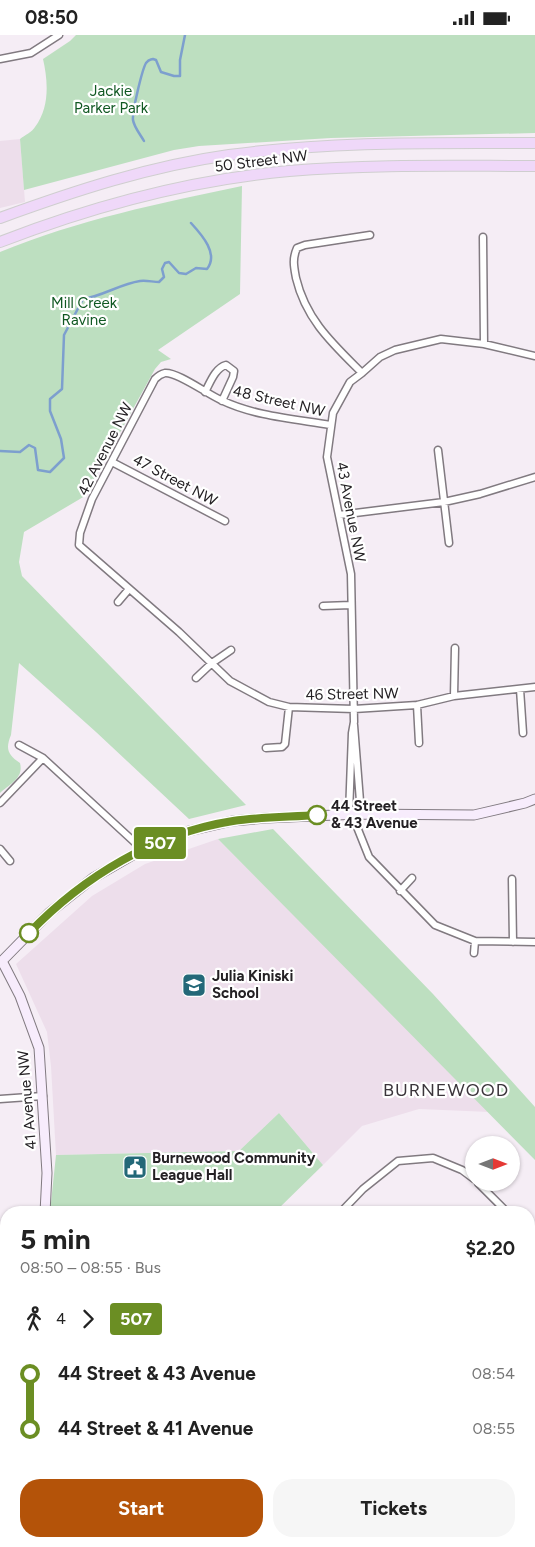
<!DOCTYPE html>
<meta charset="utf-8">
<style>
:root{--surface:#fff;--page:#f6f6f6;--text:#222;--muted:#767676;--accent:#b45309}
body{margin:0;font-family:Figtree,sans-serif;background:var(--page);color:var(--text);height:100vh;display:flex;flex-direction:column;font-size:19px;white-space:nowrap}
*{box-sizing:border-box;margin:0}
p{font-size:16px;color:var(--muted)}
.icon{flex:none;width:28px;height:28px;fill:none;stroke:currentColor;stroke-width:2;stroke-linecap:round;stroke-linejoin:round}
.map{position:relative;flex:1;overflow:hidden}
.panel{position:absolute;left:0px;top:1171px;width:535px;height:341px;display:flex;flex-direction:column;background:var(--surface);border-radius:20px 20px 0 0;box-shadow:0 1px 4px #0004}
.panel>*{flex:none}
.badge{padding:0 10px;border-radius:4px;font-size:18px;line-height:32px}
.needle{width:32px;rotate:90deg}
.tools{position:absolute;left:465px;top:1101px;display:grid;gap:10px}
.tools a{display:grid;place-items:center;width:55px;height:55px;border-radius:50%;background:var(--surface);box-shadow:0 1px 4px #0004;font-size:25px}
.map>.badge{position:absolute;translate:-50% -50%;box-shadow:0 0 0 2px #fff}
.legs{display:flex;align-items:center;gap:8px;height:55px;padding:0 20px;font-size:16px}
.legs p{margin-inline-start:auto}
.head{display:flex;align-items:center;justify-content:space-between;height:85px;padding:0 20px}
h1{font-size:28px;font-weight:700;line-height:38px}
.button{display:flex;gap:10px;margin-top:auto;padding:10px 20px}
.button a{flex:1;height:58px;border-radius:20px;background:var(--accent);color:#fff;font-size:20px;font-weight:700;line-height:58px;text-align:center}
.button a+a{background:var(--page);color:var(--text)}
ul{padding:0 20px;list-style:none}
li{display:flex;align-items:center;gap:18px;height:55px;font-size:19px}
li i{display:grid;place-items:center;width:8px;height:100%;margin:0 6px;background:currentColor}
li i::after{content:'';width:12px;height:12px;margin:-6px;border:4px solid;border-radius:50%;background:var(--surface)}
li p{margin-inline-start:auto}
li:first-child i{background:linear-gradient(#0000 50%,currentColor 0)}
li:last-child i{background:linear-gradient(currentColor 50%,#0000 0)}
.status{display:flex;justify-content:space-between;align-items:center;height:35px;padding:0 25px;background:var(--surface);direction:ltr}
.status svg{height:14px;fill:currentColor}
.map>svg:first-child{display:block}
</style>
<div class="status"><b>08:50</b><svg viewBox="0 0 49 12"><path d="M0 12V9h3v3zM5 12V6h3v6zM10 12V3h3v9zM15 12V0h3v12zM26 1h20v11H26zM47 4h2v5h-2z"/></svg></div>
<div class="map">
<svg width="535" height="1512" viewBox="0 0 535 1512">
<rect width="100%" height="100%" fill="#f5edf5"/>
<path fill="#eddeeb" d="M20 104 25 167 0 173V106Z
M218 804 490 1077 419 1074 362 1091 323 1130 279 1078 239 1116 56 1120 51 1031 47 997 16 929 92 861 145 829Z
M0 1384 6 1385V1480L0 1499Z"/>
<path fill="#bddfc0" d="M76 0H535V98L331 103 199 111 174 115 24 155 20 104C25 100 32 97 35 92 50 72 48 46 43 24L70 6Z
M242 151 240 259 158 315 171 324 161 327 155 334 85 461 24 497 19 527 22 541 246 770 189 784 96 697 19 628 11 700C5 714 8 720 20 728 24 743 10 749 0 758V217C78 185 160 168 242 151Z
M273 794 433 959 535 1072V1125L218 804Z
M279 1078 323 1130 275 1177H50L56 1120 239 1116Z"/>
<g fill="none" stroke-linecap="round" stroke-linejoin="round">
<path stroke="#7d9fce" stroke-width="2.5" d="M144 106C140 99 134 92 133 85 132 77 142 35 146 28 149 24 149 25 153 24L156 25 161 37 174 41H180V25L185 0
M0 416 20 417 29 410 35 413 38 435 50 437 64 423 61 404 50 376V364L62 354 64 300 83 264C103 261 120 249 140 246 146 245 153 247 159 247L164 242 162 234 165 228 169 227 179 238 186 239 196 233 207 234C219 219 202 200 191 188"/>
<g stroke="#817a80" stroke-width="9">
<path id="street" d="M0 24 31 18 59 0
M370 200 305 210 297 213C292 224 294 232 296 243 306 285 333 309 362 338L350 347 333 378 327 422 351 539 354 687 352 698 349 779 357 792 369 822 435 890 475 906 535 907
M483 202 484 309
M362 338 380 322 395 315 441 304 484 309 535 321
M205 357C210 348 215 333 226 330L234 336 233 342 222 366
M330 390C294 384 254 381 221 365 207 359 178 337 165 338 161 339 158 341 155 344L92 464 80 498 79 510 179 597 230 646 269 667 289 672 354 674 417 670 454 661 535 652
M438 415 449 508
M112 427 225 486
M339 480 444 467 480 459 535 442
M118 567 129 554
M323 571 351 570
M196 643 212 628 231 615
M520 654 523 698
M454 661 455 613
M417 670 419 708
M354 690 360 766 357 792
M19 710 43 723 143 815
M266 713 282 712 285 709 289 672
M0 768 43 723
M0 814 10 826
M512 844 513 907
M400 856 412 843
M474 918 475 906
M0 1064 43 1061
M478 1148 508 1178
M340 1178 363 1154 398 1126 433 1123 462 1135 474 1144
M529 1198 535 1204
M529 1269 535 1265
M529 1394 535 1390
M260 1506 261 1512"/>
</g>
<g stroke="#817a80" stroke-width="11">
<path id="secondary" d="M2 926 20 961 39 1013 47 1138 45 1178
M0 928 49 878 93 843 138 817 189 796 232 786 266 783 359 779 474 780 525 768 535 764
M2 1512 6 1498"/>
</g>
<g stroke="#cfcecf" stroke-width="12">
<path id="primary" d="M0 183C74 156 150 131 229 120 331 106 433 108 535 108
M0 207C93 171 190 145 289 136 371 129 453 131 535 131"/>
</g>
<use href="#street" stroke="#fff" stroke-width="6"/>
<use href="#secondary" stroke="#f7ecfc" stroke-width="9"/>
<use href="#primary" stroke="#efd8f9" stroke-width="10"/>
</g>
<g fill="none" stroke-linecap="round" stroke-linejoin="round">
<g stroke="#fff" stroke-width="11">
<path id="line-1" d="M29 898C83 842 155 798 233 786 261 782 289 782 317 780"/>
</g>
<use href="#line-1" stroke="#6b8e23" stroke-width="8"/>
</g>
<defs>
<g id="school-square" transform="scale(1.25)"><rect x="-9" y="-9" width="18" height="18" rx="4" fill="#236878" stroke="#fff"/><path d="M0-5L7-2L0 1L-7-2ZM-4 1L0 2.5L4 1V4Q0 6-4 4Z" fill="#fff"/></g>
<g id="civic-square" transform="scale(1.25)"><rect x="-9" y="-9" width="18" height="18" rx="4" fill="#236878" stroke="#fff"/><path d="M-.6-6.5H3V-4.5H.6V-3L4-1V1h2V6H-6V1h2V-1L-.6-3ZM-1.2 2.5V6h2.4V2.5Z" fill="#fff"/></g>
</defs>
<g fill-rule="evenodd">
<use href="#school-square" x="194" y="950"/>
<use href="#civic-square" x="135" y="1132"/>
</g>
<g fill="#fff" stroke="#6b8e23" stroke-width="2.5">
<circle cx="317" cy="780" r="9"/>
<circle cx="29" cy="898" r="9"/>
</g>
<g text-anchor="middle" stroke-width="4.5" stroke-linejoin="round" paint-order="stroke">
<g font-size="15" fill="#105822" stroke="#fff">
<text x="111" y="61">Jackie<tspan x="111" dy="17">Parker Park</tspan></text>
<text x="84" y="273">Mill Creek<tspan x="84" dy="17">Ravine</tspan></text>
</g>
<g font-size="15" fill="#242124" stroke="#fff">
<text transform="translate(261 126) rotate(-7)" y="5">50 Street NW</text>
<text transform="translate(279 366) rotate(13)" y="5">48 Street NW</text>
<text transform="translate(105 414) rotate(-63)" y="5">42 Avenue NW</text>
<text transform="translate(175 445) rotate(28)" y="5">47 Street NW</text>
<text transform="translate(351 477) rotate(79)" y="5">43 Avenue NW</text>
<text transform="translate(352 659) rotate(-1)" y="5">46 Street NW</text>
<text transform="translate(27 1065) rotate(-95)" y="5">41 Avenue NW</text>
</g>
<g font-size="15" font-weight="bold" fill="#242124" stroke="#fff" text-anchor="start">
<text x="331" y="776">44 Street<tspan x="331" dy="17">&amp; 43 Avenue</tspan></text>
</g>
<g font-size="15" font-weight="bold" fill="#242124" stroke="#fff" text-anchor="start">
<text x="212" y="946">Julia Kiniski<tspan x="212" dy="17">School</tspan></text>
<text x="152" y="1128">Burnewood Community<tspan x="152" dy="17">League Hall</tspan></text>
</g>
<g font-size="18" letter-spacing="1" fill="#3b353b" stroke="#fff">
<text x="446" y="1061">BURNEWOOD</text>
</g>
</g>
</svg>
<div class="tools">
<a><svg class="needle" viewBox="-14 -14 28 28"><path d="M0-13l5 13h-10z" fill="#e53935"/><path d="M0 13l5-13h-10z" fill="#767676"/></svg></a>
</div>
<b class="badge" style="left:160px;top:808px;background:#6b8e23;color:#fff">507</b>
<section class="panel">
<div class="head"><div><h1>5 min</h1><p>08:50 – 08:55 · Bus</p></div><b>$2.20</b></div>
<div class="legs"><svg class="icon" aria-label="walk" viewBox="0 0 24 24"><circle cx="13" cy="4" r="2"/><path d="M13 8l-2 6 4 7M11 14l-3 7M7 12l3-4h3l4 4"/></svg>4<svg class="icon" aria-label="forward" viewBox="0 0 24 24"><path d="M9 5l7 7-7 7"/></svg><b class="badge" style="background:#6b8e23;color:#fff">507</b></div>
<ul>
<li><i style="color:#6b8e23"></i><b>44 Street &amp; 43 Avenue</b><p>08:54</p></li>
<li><i style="color:#6b8e23"></i><b>44 Street &amp; 41 Avenue</b><p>08:55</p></li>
</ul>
<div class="button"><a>Start</a><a>Tickets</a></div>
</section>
</div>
